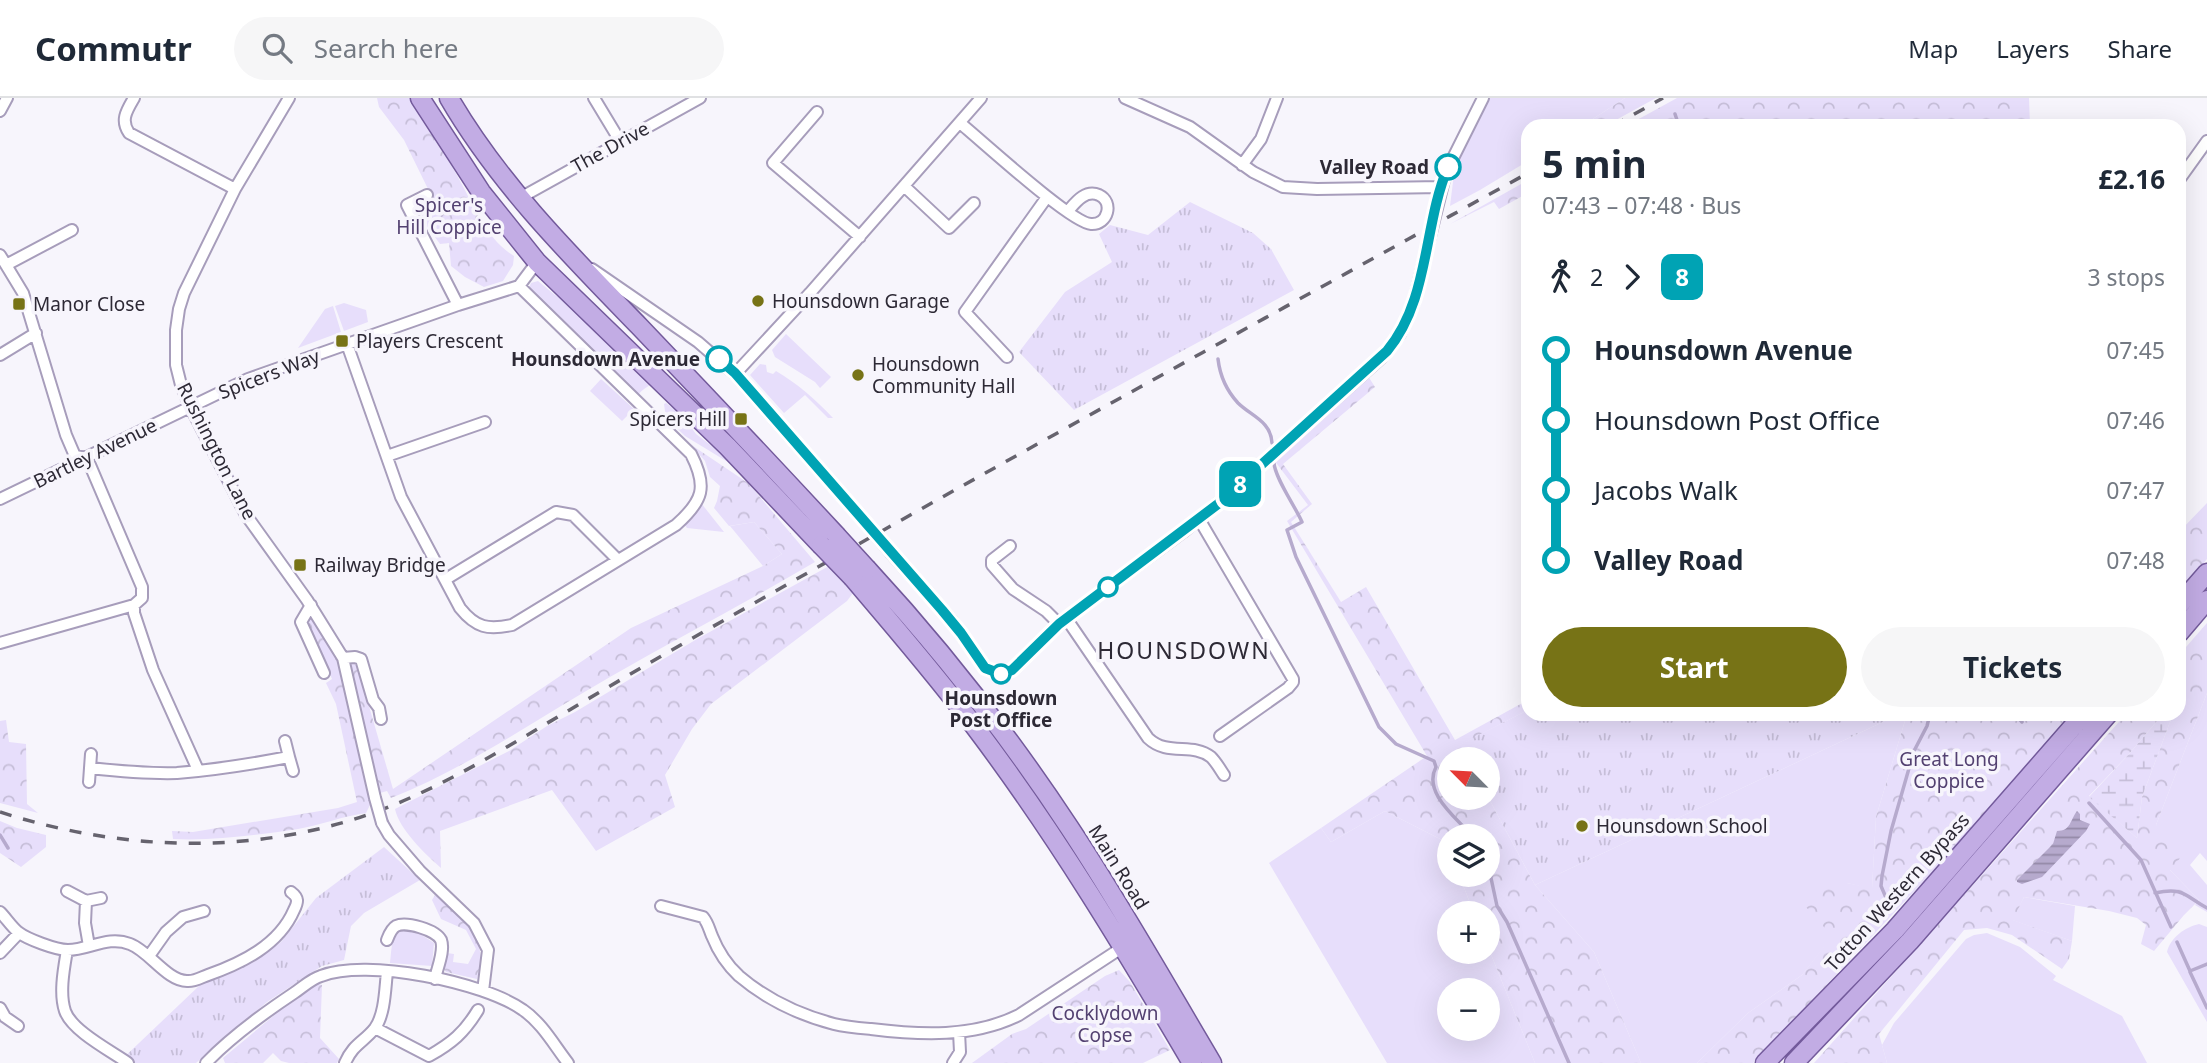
<!DOCTYPE html>
<meta charset="utf-8">
<style>
:root{--surface:#fff;--page:#f6f6f7;--text:#1f2937;--muted:#747a83;--line:#e0e1e3;--accent:#777316}
body{margin:0;font-family:"Noto Sans",sans-serif;background:var(--page);color:var(--text);height:100vh;display:flex;flex-direction:column;font-size:26px;white-space:nowrap}
*{box-sizing:border-box;margin:0}
p{font-size:23px;color:var(--muted)}
.icon{flex:none;width:38px;height:38px;fill:none;stroke:currentColor;stroke-width:2;stroke-linecap:round;stroke-linejoin:round}
.map{position:relative;flex:1;overflow:hidden}
.details{position:absolute;left:1521px;top:21px;width:665px;height:602px;display:flex;flex-direction:column;background:var(--surface);border-radius:21px;box-shadow:0 7px 28px #0002}
.details>*{flex:none}
.badge{padding:0 14px;border-radius:10px;font-size:24px;line-height:46px}
.needle{width:46px;rotate:294deg}
.buttons{position:absolute;left:1437px;top:649px;display:grid;gap:14px}
.buttons a{display:grid;place-items:center;width:63px;height:63px;border-radius:50%;background:var(--surface);box-shadow:0 7px 28px #0002;font-size:35px}
.map>.badge{position:absolute;translate:-50% -50%;box-shadow:0 0 0 4px #fff}
.legs{display:flex;align-items:center;gap:10px;height:77px;padding:0 21px;font-size:23px}
.legs p{margin-inline-start:auto}
.headline{display:flex;align-items:center;justify-content:space-between;height:119px;padding:0 21px}
h1{font-size:38px;font-weight:700;line-height:52px}
.button{display:flex;gap:14px;margin-top:auto;padding:14px 21px}
.button a{flex:1;height:80px;border-radius:42px;background:var(--accent);color:#fff;font-size:28px;font-weight:700;line-height:80px;text-align:center}
.button a+a{background:var(--page);color:var(--text)}
ul{padding:0 21px;list-style:none}
li{display:flex;align-items:center;gap:24px;height:70px;font-size:26px}
li i{display:grid;place-items:center;width:10px;height:100%;margin:0 9px;background:currentColor}
li i::after{content:'';width:18px;height:18px;margin:-9px;border:5px solid;border-radius:50%;background:var(--surface)}
li p{margin-inline-start:auto}
li:first-child i{background:linear-gradient(#0000 50%,currentColor 0)}
li:last-child i{background:linear-gradient(currentColor 50%,#0000 0)}
header{display:flex;align-items:center;gap:42px;box-sizing:border-box;height:98px;padding:0 35px;background:var(--surface);border-bottom:2px solid var(--line)}
header strong{font-size:33px}
nav{display:flex;gap:38px;margin-inline-start:auto;font-size:24px}
.search{width:490px;height:63px;background:var(--page);display:flex;align-items:center;gap:18px;box-sizing:border-box;padding:0 24px;border-radius:38px;color:var(--muted);font-size:26px}
.map>svg:first-child{display:block}
</style>
<header>
<strong>Commutr</strong>
<div class="search"><svg class="icon" aria-label="search" viewBox="0 0 24 24"><circle cx="10" cy="10" r="6"/><path d="M15 15l6 6"/></svg>Search here</div>
<nav><a>Map</a><a>Layers</a><a>Share</a></nav>
</header>
<div class="map">
<svg width="2207" height="965" viewBox="0 0 2207 965">
<defs>
<pattern id="forest-crowns" width="20" height="18" patternUnits="userSpaceOnUse" patternTransform="scale(1.75)"><rect width="20" height="18" fill="#e7defb"/><path d="M2 6a3 3 0 1 1 6 0M12 15a3 3 0 1 1 6 0" fill="none" stroke="#c6bed8"/></pattern>
<pattern id="wetland-marsh" width="20" height="14" patternUnits="userSpaceOnUse" patternTransform="scale(1.75)"><rect width="20" height="14" fill="#e7defb"/><path d="M1 5h8M5 5V1M11 12h8M15 12V8" fill="none" stroke="#c6bed8"/></pattern>
<pattern id="park-tufts" width="24" height="20" patternUnits="userSpaceOnUse" patternTransform="scale(1.75)"><rect width="24" height="20" fill="#e7defb"/><path d="M3 7l-1-3M5 7V3M7 7l1-3M15 17l-1-3M17 17v-4M19 17l1-3" fill="none" stroke="#c6bed8"/></pattern>
<pattern id="water-rules" width="6" height="5" patternUnits="userSpaceOnUse" patternTransform="scale(1.75)"><rect width="6" height="5" fill="#b6aacd"/><path d="M0 2.5h6" fill="none" stroke="#948aa7"/></pattern>
</defs>
<rect width="100%" height="100%" fill="#f7f5fc"/>
<path fill="#e7defb" fill-rule="evenodd" d="M1488 0H1625L1582 28H1528V63L1480 92 1450 108 1454 76 1471 32Z
M538 183 555 197 567 203 653 284C648 290 642 290 638 298L532 196 529 190 531 185Z
M344 205 366 212 368 224 344 233 335 208Z
M333 208 341 234 298 250 325 211Z
M786 236 831 279 820 290 815 284 775 259 772 252Z
M760 266 766 267 767 274 773 276 776 273C798 286 815 301 833 320H828L805 297 784 315 750 277Z
M601 281 634 311 622 323 590 293Z
M666 305 683 318 696 336 729 361 736 369 685 338 666 320 664 306Z
M701 405 724 434 687 430 684 426 694 417Z
M754 424 782 456 763 468 730 428Z
M2207 595V763L2200 755 2190 767 2207 787V814L2195 807 2199 802 2170 772 2156 727Z
M1900 616H1907L1876 719 1872 791 1847 785 1833 838 1802 877 1748 915 1697 965H1641L1594 854 1535 787Z
M1385 713 1446 744 1449 751V777H1459L1474 815 1449 816V854H1488V849L1535 965H1387L1269 765 1321 730 1331 744ZM1449 892H1488V931H1449Z
M2024 799 2075 808 2072 843 2012 822Z
M2199 826 2207 829V924L2167 854C2170 840 2185 829 2199 826Z
M406 831 416 833 434 845 432 868 390 865C392 851 390 836 406 831Z
M1987 835 2020 849 2056 878 2053 882 2122 918 2147 965H1887L1882 947 1894 925 1966 841 1974 837Z"/>
<path fill="url(#forest-crowns)" d="M377 0H410C427 26 443 52 458 79 473 106 486 141 514 158L513 167 503 183 484 189 465 179 451 168 449 145 440 146 421 120 430 95 404 42 379 9Z
M1625 0H1656L1605 28H1582Z
M1677 0H2029L2030 28H1626Z
M1528 82V95L1499 111 1494 104 1450 126Z
M1368 278 1375 289 1283 366 1312 406 1291 424 1341 504 1366 489 1455 642 1528 602V612L1460 647 1467 661 1449 662V700L1488 699 1535 787 1594 854 1641 965H1535L1488 849V816L1474 815 1459 777H1488V738H1449V751L1446 744 1385 713 1331 744 1321 730 1427 658 1287 423 1308 407 1274 362Z
M690 346 748 385 815 464C747 504 678 540 610 579 538 620 469 669 391 700L387 693 380 695 376 686 349 567 354 565 358 570 393 691 631 530 763 468 782 456 754 424 729 428 714 410 717 403 720 388 710 379 705 363Z
M2207 405V461L2179 495V434Z
M829 468 853 495 847 503 711 606 692 631 665 677 675 709 596 753 552 692 440 733 441 770C425 756 399 731 395 711L509 653 547 628 575 614 697 541Z
M313 516 337 562 370 707 366 715C343 718 321 727 298 731 257 737 214 743 173 741L172 733 193 734 338 710 357 704 336 606 326 585 332 581 306 523 309 517Z
M2207 525V595L2156 727 2182 758 2170 772 2199 802 2184 817 2154 853 2141 846 2146 827 2137 820 2109 813 2024 799 2013 822 2072 843 2069 861 2062 871 2012 837 1987 830 1964 832 1879 936 1887 965H1814L2126 616H2163L2129 656 2089 698 2137 740 2142 699 2173 616H2179V557Z
M1907 616H2073L1923 784 1753 965H1697L1748 915 1802 877 1832 838 1806 809 1821 784 1847 785 1872 790 1876 719Z
M6 622 9 644 26 646 27 706 38 715 0 705V623Z
M0 723 17 730 46 737V749L21 769 0 755Z
M435 797 441 799C470 828 488 837 477 881L446 874 444 871 447 855 454 856 453 864 468 866 476 851 466 832 441 821 432 802Z
M1119 872 1130 884 1170 952 1143 965H972L1012 936 1026 931 1105 878Z
M316 885 322 887 320 940 339 961 337 965H289L281 963 273 955 263 965H225L223 960 302 894Z"/>
<path fill="url(#wetland-marsh)" d="M2163 616H2173L2142 699 2137 740 2089 699 2129 656Z"/>
<path fill="url(#park-tufts)" d="M1190 104 1253 135 1271 151 1294 192 1074 312 1019 254 1065 194 1112 164 1099 136 1110 127 1148 137Z
M1528 612V616H1900L1535 787 1488 699V662L1467 661 1459 647Z
M384 749 420 782 364 815 351 828 344 862 322 868 267 904 196 965H118L200 887 255 861 281 844 316 800Z"/>
<path fill="url(#water-rules)" d="M2077 713 2080 716V722L2090 726 2086 733 2042 779 2022 786 2017 784V782L2053 746 2057 733C2071 733 2070 722 2077 713Z"/>
<g fill="none" stroke-linecap="round" stroke-linejoin="round">
<path stroke="#b6aacd" stroke-width="3.5" d="M1675 16 1679 28
M1218 261C1220 278 1226 292 1238 305 1251 318 1271 323 1272 345
M1274 365C1275 380 1295 408 1302 424L1287 432 1296 459 1379 629 1396 646 1434 663 1436 669C1422 695 1458 721 1472 738
M2015 616 2022 624
M2089 705 2141 762 2171 829
M0 737 8 750
M1488 766 1497 808 1507 824 1569 965
M2155 795C2183 789 2184 797 2207 810
M1887 802 1881 788 1882 778 1891 733 1914 653 1927 628 1930 616
M2177 844 2190 873 2207 866
M2190 874 2207 910"/>
<g stroke="#a79dbb" stroke-width="14">
<path id="street" d="M134 0C127 12 120 22 129 35L235 91
M289 0 235 91 184 195 179 211 176 232V267L181 287 190 308 246 417 307 502 343 560 375 700
M594 0 620 43
M1125 0 1190 29 1253 74 1283 89 1317 91 1441 89
M0 13 7 0
M817 14 773 65 860 139
M960 25C981 42 1071 125 1091 126 1108 127 1114 104 1099 97 1085 91 1075 105 1068 113
M1242 67 1261 41 1277 0
M2179 82 2207 43
M904 88 949 130 974 105
M427 97 407 107 458 207
M520 100 700 0
M0 157 23 195 66 337 75 358 87 360
M6 167 72 132
M592 171 698 244 735 276 862 421
M347 246 401 399 460 510C476 530 488 532 512 527L676 427C703 403 708 389 691 356L519 188
M0 257 36 235
M1007 259 965 214 1047 99
M735 276 810 195 981 0
M387 358 485 324
M0 401 248 281 458 207 519 188 537 164
M1199 421 1293 581V584L1288 590 1220 638
M1010 448 992 462V467L1013 491 1046 513 1059 526
M891 455 952 523 985 570 1001 576 1012 572 1059 526 1183 434 1236 390 1381 260 1400 236 1413 207 1446 74 1483 0
M446 481 556 414 573 417 618 462
M134 507V515L153 572 198 672
M311 507 301 524 324 575
M1066 520 1148 640C1168 659 1192 644 1211 659 1216 664 1220 671 1224 677
M0 545 134 507 142 500V489L87 360
M343 560 355 559 361 561 373 602 379 610 381 621
M285 643 289 659
M91 656 90 670C118 673 148 676 177 675 215 672 252 666 289 659L293 673
M89 684 90 670
M382 725 389 737 420 773 474 825 488 852 483 893
M67 793 86 803 85 825 89 848
M86 803 101 800
M661 808 703 819C708 825 709 831 712 838 718 853 727 867 739 878 766 901 800 917 834 926 846 929 859 930 871 931 920 937 973 940 1019 917L1123 849
M0 814C6 820 11 828 18 834 27 841 56 852 68 852 89 852 108 837 130 846 149 853 167 883 187 883 194 884 202 879 208 877 242 865 279 847 294 812 298 804 299 800 291 794
M387 842C389 837 391 831 396 828 406 823 436 832 441 842 445 853 437 870 435 881
M67 852C64 870 59 895 65 913 72 933 111 953 128 965
M0 855 19 835
M149 858 166 834 183 819 204 813
M0 910 5 919 18 928
M375 930 429 958C452 945 464 935 478 912
M206 965C231 939 264 915 294 895 303 889 311 881 321 878 366 860 484 884 523 912 542 925 554 947 568 965
M345 965C353 946 364 944 375 930 385 916 385 891 387 874
M953 965 960 954 959 934"/>
</g>
<g stroke="#735a9b" stroke-width="21">
<path id="primary" d="M420 0 481 94 537 164 728 349 821 447
M449 0C499 86 570 157 639 228 705 297 771 367 836 437
M867 471C941 551 1009 638 1069 729 1120 806 1165 886 1212 965
M853 480C895 530 939 580 978 633 1057 738 1125 851 1192 965
M2179 507 2207 475
M2179 535 2207 502
M1765 965 1895 832 2084 616
M1794 965 1910 843 2108 616"/>
</g>
<use href="#street" stroke="#fff" stroke-width="10"/>
<use href="#primary" stroke="#c2ace4" stroke-width="18"/>
<path stroke="#66636e" stroke-width="3.5" stroke-dasharray="12 12" stroke-linecap="butt" d="M1613 28 1663 0
M0 714C112 750 231 757 345 724 424 701 495 656 566 614 630 576 694 539 758 503 1013 358 1271 217 1528 75"/>
<g stroke="#a79dbb" stroke-width="14" stroke-linecap="butt">
<path id="street-bridge" d="M862 421 891 455
M375 700 382 725"/>
</g>
<g stroke="#735a9b" stroke-width="21" stroke-linecap="butt">
<path id="primary-bridge" d="M836 437 867 471
M821 447 853 480"/>
</g>
<use href="#street-bridge" stroke="#fff" stroke-width="10"/>
<use href="#primary-bridge" stroke="#c2ace4" stroke-width="18"/>
</g>
<g fill="none" stroke-linecap="round" stroke-linejoin="round">
<g stroke="#fff" stroke-width="16">
<path id="line-1" d="M719 261 735 275 942 512 961 535 985 570 1001 576 1012 572 1059 526 1218 406 1387 253C1430 201 1423 128 1448 69"/>
</g>
<use href="#line-1" stroke="#00a3b4" stroke-width="10"/>
</g>
<g fill="#fff" stroke="#00a3b4" stroke-width="3.5">
<circle cx="1448" cy="69" r="12"/>
<circle cx="719" cy="261" r="12"/>
<circle cx="1108" cy="489" r="9"/>
<circle cx="1001" cy="576" r="9"/>
</g>
<g fill="#777316" stroke="#f7f5fc" stroke-width="2.5">
<circle cx="758" cy="203" r="7"/>
<rect x="12" y="199" width="14" height="14" rx="3.5"/>
<rect x="335" y="236" width="14" height="14" rx="3.5"/>
<circle cx="858" cy="277" r="7"/>
<rect x="734" y="314" width="14" height="14" rx="3.5"/>
<rect x="293" y="460" width="14" height="14" rx="3.5"/>
<circle cx="1582" cy="728" r="7"/>
</g>
<g text-anchor="middle" stroke-width="7" stroke-linejoin="round" paint-order="stroke">
<g font-size="19" fill="#2d2935" stroke="#f7f5fc">
<text transform="translate(610 49) rotate(-29)" y="7">The Drive</text>
<text transform="translate(269 276) rotate(-21)" y="7">Spicers Way</text>
<text transform="translate(217 353) rotate(63)" y="7">Rushington Lane</text>
<text transform="translate(95 355) rotate(-26)" y="7">Bartley Avenue</text>
<text transform="translate(1119 769) rotate(58)" y="7">Main Road</text>
<text transform="translate(1897 794) rotate(-48)" y="7">Totton Western Bypass</text>
</g>
<g font-size="19" font-weight="bold" fill="#2d2935" stroke="#f7f5fc" text-anchor="end">
<text x="1429" y="76">Valley Road</text>
<text x="700" y="268">Hounsdown Avenue</text>
<text x="1001" y="607" text-anchor="middle">Hounsdown<tspan x="1001" dy="22">Post Office</tspan></text>
</g>
<g font-size="19" fill="#534171" stroke="#f7f5fc">
<text x="449" y="114">Spicer's<tspan x="449" dy="22">Hill Coppice</tspan></text>
<text x="1949" y="668">Great Long<tspan x="1949" dy="22">Coppice</tspan></text>
<text x="1105" y="922">Cocklydown<tspan x="1105" dy="22">Copse</tspan></text>
</g>
<g font-size="19" fill="#2d2935" stroke="#f7f5fc" text-anchor="start">
<text x="772" y="210">Hounsdown Garage</text>
<text x="33" y="213">Manor Close</text>
<text x="356" y="250">Players Crescent</text>
<text x="872" y="273">Hounsdown<tspan x="872" dy="22">Community Hall</tspan></text>
<text x="727" y="328" text-anchor="end">Spicers Hill</text>
<text x="314" y="474">Railway Bridge</text>
<text x="1596" y="735">Hounsdown School</text>
</g>
<g font-size="23" letter-spacing="2" fill="#2d2935" stroke="#f7f5fc">
<text x="1184" y="561">HOUNSDOWN</text>
</g>
</g>
</svg>
<div class="buttons">
<a><svg class="needle" viewBox="-14 -14 28 28"><path d="M0-13l5 13h-10z" fill="#e53935"/><path d="M0 13l5-13h-10z" fill="#747a83"/></svg></a>
<a><svg class="icon" aria-label="layers" viewBox="0 0 24 24"><path d="M12 4l9 5-9 5-9-5zM3 14l9 5 9-5"/></svg></a>
<a>+</a>
<a>−</a>
</div>
<b class="badge" style="left:1240px;top:386px;background:#00a3b4;color:#fff">8</b>
<section class="details">
<div class="headline"><div><h1>5 min</h1><p>07:43 – 07:48 · Bus</p></div><b>£2.16</b></div>
<div class="legs"><svg class="icon" aria-label="walk" viewBox="0 0 24 24"><circle cx="13" cy="4" r="2"/><path d="M13 8l-2 6 4 7M11 14l-3 7M7 12l3-4h3l4 4"/></svg>2<svg class="icon" aria-label="forward" viewBox="0 0 24 24"><path d="M9 5l7 7-7 7"/></svg><b class="badge" style="background:#00a3b4;color:#fff">8</b><p>3 stops</p></div>
<ul>
<li><i style="color:#00a3b4"></i><b>Hounsdown Avenue</b><p>07:45</p></li>
<li><i style="color:#00a3b4"></i><span>Hounsdown Post Office</span><p>07:46</p></li>
<li><i style="color:#00a3b4"></i><span>Jacobs Walk</span><p>07:47</p></li>
<li><i style="color:#00a3b4"></i><b>Valley Road</b><p>07:48</p></li>
</ul>
<div class="button"><a>Start</a><a>Tickets</a></div>
</section>
</div>
